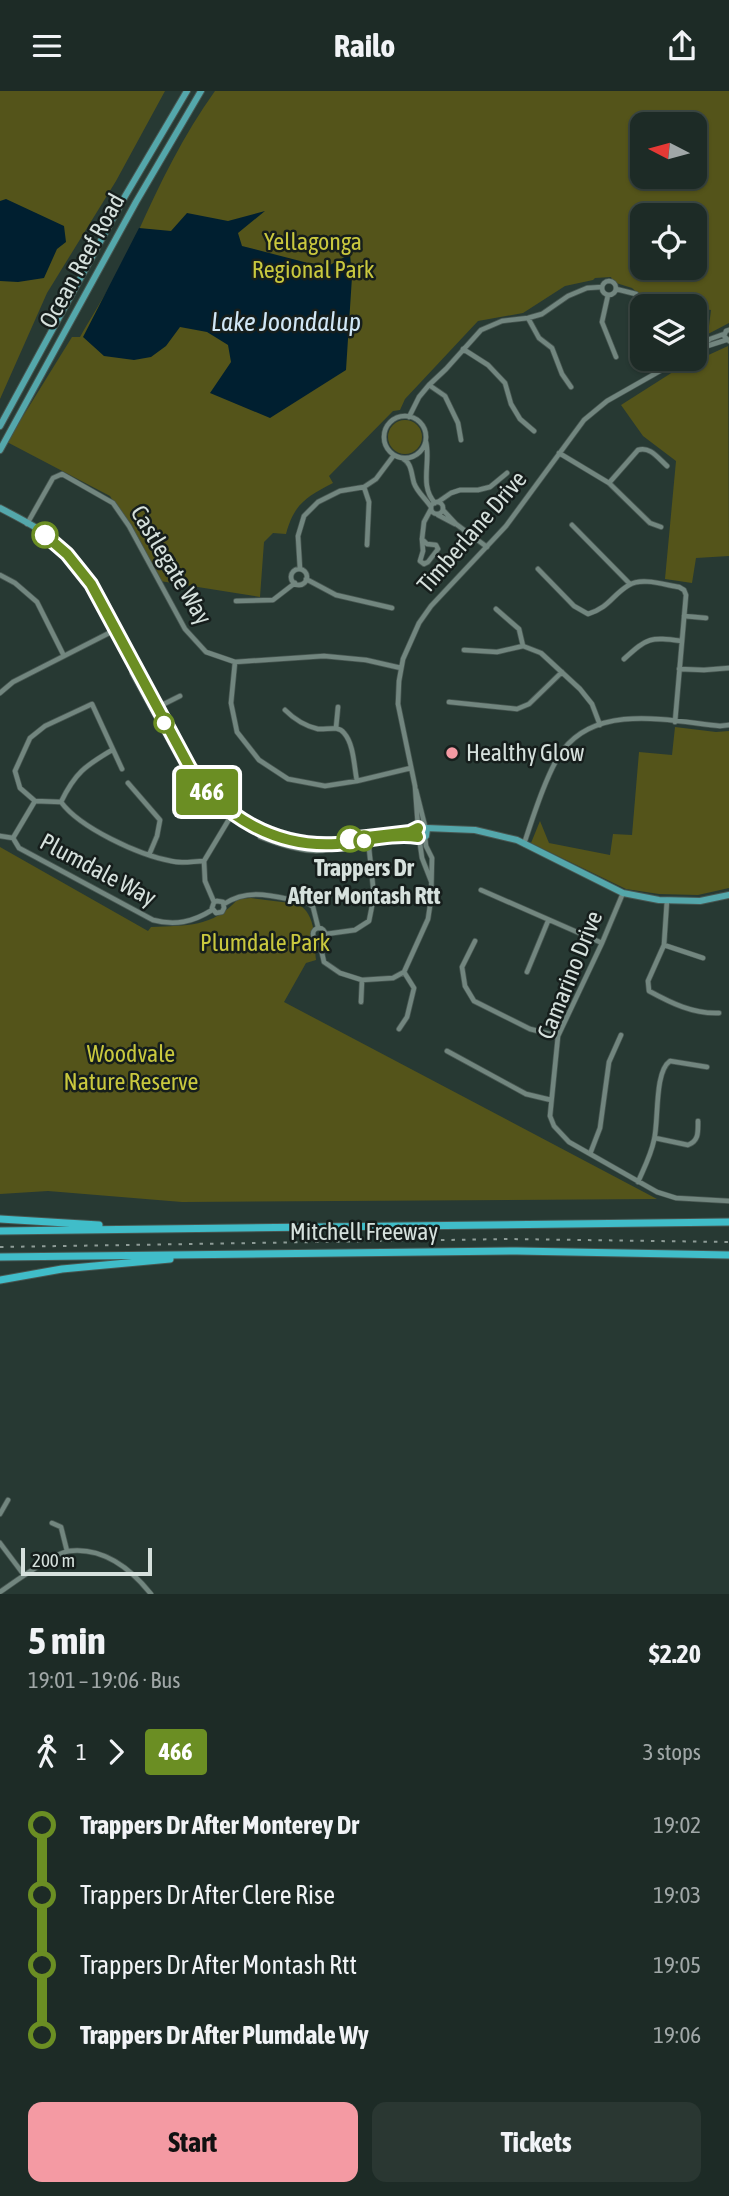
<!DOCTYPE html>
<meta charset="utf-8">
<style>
:root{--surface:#1d2b26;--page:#2a3732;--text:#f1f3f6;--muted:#a0a7a7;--line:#3b4743;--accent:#f49aa3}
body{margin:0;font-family:"Asap Condensed",sans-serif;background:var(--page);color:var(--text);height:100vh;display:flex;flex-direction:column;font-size:26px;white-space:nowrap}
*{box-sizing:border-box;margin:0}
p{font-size:23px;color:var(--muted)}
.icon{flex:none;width:38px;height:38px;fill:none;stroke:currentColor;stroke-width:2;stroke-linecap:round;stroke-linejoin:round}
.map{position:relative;height:1503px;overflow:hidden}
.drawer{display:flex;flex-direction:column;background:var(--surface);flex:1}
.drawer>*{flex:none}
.badge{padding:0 14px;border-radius:5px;font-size:24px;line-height:46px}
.needle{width:46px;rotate:276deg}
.tools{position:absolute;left:630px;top:21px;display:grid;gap:14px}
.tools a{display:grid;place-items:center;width:77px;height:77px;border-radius:14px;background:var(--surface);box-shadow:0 2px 5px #0004,0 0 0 2px var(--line);font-size:35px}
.scale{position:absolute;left:21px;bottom:18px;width:131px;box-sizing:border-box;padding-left:7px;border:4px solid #d6e1dd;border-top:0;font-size:19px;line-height:24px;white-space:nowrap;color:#d6e1dd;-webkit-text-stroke:5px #161e1c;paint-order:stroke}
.map>.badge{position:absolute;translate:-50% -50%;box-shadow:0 0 0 4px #fff}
.legs{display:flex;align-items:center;gap:10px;height:77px;padding:0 28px;font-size:23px}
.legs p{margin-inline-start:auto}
.overview{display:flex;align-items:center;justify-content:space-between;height:119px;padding:0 28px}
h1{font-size:38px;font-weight:700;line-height:52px}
.cta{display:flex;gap:14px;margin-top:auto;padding:14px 28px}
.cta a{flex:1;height:80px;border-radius:14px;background:var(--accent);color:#111;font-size:28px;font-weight:700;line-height:80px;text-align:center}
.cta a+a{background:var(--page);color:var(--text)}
ul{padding:0 28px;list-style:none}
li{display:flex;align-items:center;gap:24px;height:70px;font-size:26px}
li i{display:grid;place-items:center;width:10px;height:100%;margin:0 9px;background:currentColor}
li i::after{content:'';width:18px;height:18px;margin:-9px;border:5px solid;border-radius:50%;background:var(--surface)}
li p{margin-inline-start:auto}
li:first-child i{background:linear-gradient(#0000 50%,currentColor 0)}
li:last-child i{background:linear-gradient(currentColor 50%,#0000 0)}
header{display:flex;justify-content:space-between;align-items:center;height:91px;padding:0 28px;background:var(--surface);font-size:32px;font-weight:700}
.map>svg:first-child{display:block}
</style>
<header><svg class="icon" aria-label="menu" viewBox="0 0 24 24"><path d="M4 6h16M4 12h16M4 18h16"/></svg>Railo<svg class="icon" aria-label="share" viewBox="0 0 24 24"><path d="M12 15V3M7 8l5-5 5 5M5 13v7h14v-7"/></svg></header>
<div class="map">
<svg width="729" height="1503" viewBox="0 0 729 1503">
<rect width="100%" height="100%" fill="#273933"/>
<path fill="#54541a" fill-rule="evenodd" d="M0 0H165L116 90 47 202 0 308Z
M215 0H729V232L708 243 711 219 695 217V215H678L648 211 632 197 613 191 611 186 595 187 593 189 565 195 523 222 478 230 405 308 400 319 393 320 329 385 333 392C306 406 294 413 286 443L273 442 264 451 260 506 160 490 110 405 7 351 72 246H80C99 213 123 175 138 141 159 94 184 43 215 0ZM642 33H695V86H642ZM642 124H695V177H642Z
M728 255 729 465 696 467 692 492 665 488 676 370 643 345 621 314 676 279Z
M388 346a17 17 0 1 1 34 0a17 17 0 1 1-34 0Z
M675 636 716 641 729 640V797L698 804 659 803 626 798 531 752 540 730 549 752 610 764 613 743 632 744 639 661 672 664Z
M0 756 148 840 151 836C187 834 212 837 238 808L251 807 298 813C317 824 314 850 316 869L306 872 284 911 657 1108 182 1111 48 1100 0 1103Z"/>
<path fill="#001f30" d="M6 108 64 135 66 151 57 158 44 187 18 191 0 190V110Z
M265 120 238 142 242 155 308 172 330 174 350 163 352 186 346 279 270 327 210 302 231 271 228 254 207 241 180 236 166 255 151 266 134 269 104 265 83 246 139 137 171 140 187 122 228 130Z"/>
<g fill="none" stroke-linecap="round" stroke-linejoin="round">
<g stroke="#475651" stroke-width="6">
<path id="minor" d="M602 197a7 7 0 1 1 14 0a7 7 0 1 1-14 0Z
M616 198 636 203 649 215
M608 204 602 231 616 266
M528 227 539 247 552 257 562 283 571 296
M729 239 726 240 724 245 729 250
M701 257 726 249
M463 258 488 274 505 292 511 313 520 328 534 340
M695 260 710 248 724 243
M429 294 445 305 458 332 461 349
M384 346a21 21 0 1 1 42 0a21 21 0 1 1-42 0Z
M409 326 419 306 429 294 446 278 481 239 502 230 528 227 542 223 568 205 587 197 602 196
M426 351C431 371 419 395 435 412
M559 362 609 392 650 432 661 436
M402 367C412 372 411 382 414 392 417 401 426 408 431 416
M609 392 638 359C650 355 658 367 667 375
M364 396 369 411 367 454
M431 417a6 6 0 1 1 12 0a6 6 0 1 1-12 0Z
M438 411 451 402 460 399H478L490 396 507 382
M443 419 456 433 487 456
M438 424 455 433
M27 433 53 387 62 383 113 412 129 435 185 538 206 561 235 571 324 565 366 569 401 577
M572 434 630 493
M422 448 423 460 420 470 424 473 428 471 438 458 436 454 427 453 422 448 424 431 431 418
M300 478 298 445 304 425 318 411 340 400 364 396 376 388 394 364
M538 478 574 515 588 523C610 516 612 504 629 494 642 486 665 494 679 496L684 499 686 504 675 631
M291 486a8 8 0 1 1 16 0a8 8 0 1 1-16 0Z
M0 484 15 492 37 511 64 565
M306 488 336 504 392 517
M236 510 273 509 295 492
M496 518 519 538 523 555
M684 525 706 527
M464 559 497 561 523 555 541 562 580 598 592 613 600 634
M624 568C648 546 650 546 682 550
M131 571 132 582 191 690 201 701 209 703
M235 571 231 612 237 641 259 669 288 688 325 695 357 690 411 677
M679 578 704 579 729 577
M0 602 13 591 115 539
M449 611 517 618 529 613 562 581
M160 615 180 605
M285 619C294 628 305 635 318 638 327 639 338 634 344 642 354 653 354 676 357 690
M336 637 338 616
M128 692 160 729 157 745 149 764
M416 699 425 735
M35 710 20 697 15 680 30 647 45 635 92 613 122 678
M35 710 61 711C75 682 85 675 112 659
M61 711C80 737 139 764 171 770 181 773 194 770 204 770
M418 736 415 695 398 613 399 590 403 568 419 532 431 515 506 435 584 329 607 310 681 268
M258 738 260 746C278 753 322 769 336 753
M0 745 13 747 35 710
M419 746 422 767 431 790
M13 747 19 757 153 829C175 835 193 831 212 819
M524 753C532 729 548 678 563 659 599 612 670 630 720 635L729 634
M481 799 602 852
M623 802 602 852 558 945 550 1025 554 1035 569 1051 657 1101 676 1107 729 1110
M667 809 664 854 648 890 649 900C671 912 693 923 719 922
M214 811 217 810 223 811 224 817 222 821 216 822 212 817 214 811 205 790 204 770 234 720
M224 813C251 795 278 807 308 812L313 816 318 836
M313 843a6 6 0 1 1 12 0a6 6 0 1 1-12 0Z
M326 843 355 839 369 830 374 805 369 757
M319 849 324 871 340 882 362 889 393 887 404 881 428 828 431 808 432 767 426 755 425 746
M475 850 462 876 465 895 474 910 530 938 558 945
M664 854 703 867
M527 881 548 830
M361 911 362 889
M399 938 407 926 414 897 404 881
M447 960 526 1003 551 1009
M655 1047 688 1054C699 1050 698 1041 698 1030
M590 1063 600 1037 609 971 621 944
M638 1091C644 1077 651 1064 654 1049 659 1030 654 981 670 970L707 976
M0 1423 8 1409
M52 1432 61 1436 67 1460
M0 1452 24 1484
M0 1501C13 1492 54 1462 69 1460 104 1456 131 1478 151 1503"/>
</g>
<g stroke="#475651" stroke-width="8">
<path id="major" d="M0 335 124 107 187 0
M0 359 136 111 201 0
M0 417C33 434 62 449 85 479 97 495 106 512 115 530 132 563 149 596 167 629 178 649 187 671 202 689 234 730 286 752 338 749 363 747 399 745 422 735L427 738 426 745 423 747 418 745 416 741 418 737
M113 535 137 581
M426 737 475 739 517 749 623 802 659 809 700 810 729 804"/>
</g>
<g stroke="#475651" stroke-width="9">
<path id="highway" d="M0 1128 99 1134
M0 1140 729 1131
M0 1166 517 1160 729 1164
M0 1189 62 1178 170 1168"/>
</g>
<use href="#minor" stroke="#72867f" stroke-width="4.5"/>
<use href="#major" stroke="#54a7ab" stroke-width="6"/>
<use href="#highway" stroke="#40bdc9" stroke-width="7"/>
<path stroke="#8d9b96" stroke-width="2" stroke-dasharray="3.5 7" stroke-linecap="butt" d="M0 1156 508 1148 729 1151"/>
</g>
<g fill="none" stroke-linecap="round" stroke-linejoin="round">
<g stroke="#fff" stroke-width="16">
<path id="line-1" d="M45 444 67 463 91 493 190 677C223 726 276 757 337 753 363 751 392 742 418 746L416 741 418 737 410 741 350 748"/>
</g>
<use href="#line-1" stroke="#6b8e23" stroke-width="10"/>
</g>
<g fill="#fff" stroke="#6b8e23" stroke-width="3.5">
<circle cx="45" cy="444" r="12"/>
<circle cx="164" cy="632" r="9"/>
<circle cx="350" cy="748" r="12"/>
<circle cx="364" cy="750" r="9"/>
</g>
<circle fill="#f49aa3" stroke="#161e1c" stroke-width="2.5" cx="452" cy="662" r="7"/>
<g text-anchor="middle" stroke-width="5" stroke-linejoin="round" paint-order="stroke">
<g font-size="24" fill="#c9c83e" stroke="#161e1c">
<text x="313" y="159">Yellagonga<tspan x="313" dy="28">Regional Park</tspan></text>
<text x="265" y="860">Plumdale Park</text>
<text x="131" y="971">Woodvale<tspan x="131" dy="28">Nature Reserve</tspan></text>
</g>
<g font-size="24" fill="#d6e1dd" stroke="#161e1c">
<text transform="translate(82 170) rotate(-61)" y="8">Ocean Reef Road</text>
<text transform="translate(472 441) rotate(-49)" y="8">Timberlane Drive</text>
<text transform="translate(171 474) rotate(59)" y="8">Castlegate Way</text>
<text transform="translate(98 779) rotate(28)" y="8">Plumdale Way</text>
<text transform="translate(570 884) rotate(-68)" y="8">Camarino Drive</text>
<text x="364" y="1149">Mitchell Freeway</text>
</g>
<g font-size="24" fill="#d6e1dd" stroke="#161e1c" text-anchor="start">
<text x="466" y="670">Healthy Glow</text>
</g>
<g font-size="24" font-weight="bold" fill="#d6e1dd" stroke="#161e1c">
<text x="364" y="785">Trappers Dr<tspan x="364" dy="28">After Montash Rtt</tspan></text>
</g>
<g font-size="26" font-style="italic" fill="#d0e6f5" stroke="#161e1c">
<text x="286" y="240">Lake Joondalup</text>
</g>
</g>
</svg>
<div class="tools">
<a><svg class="needle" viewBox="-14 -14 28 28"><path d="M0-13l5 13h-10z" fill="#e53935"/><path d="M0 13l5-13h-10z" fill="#a0a7a7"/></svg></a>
<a><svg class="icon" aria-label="locate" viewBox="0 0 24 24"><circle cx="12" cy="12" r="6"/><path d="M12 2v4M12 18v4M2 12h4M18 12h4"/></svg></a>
<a><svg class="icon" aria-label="layers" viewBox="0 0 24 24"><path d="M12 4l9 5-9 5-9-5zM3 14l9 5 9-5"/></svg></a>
</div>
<div class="scale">200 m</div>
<b class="badge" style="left:207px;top:701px;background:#6b8e23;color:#fff">466</b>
</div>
<section class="drawer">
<div class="overview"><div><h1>5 min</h1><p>19:01 – 19:06 · Bus</p></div><b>$2.20</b></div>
<div class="legs"><svg class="icon" aria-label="walk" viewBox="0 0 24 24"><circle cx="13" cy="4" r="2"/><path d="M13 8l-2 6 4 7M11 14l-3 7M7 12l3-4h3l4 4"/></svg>1<svg class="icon" aria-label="forward" viewBox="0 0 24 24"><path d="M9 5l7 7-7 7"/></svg><b class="badge" style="background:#6b8e23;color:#fff">466</b><p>3 stops</p></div>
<ul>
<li><i style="color:#6b8e23"></i><b>Trappers Dr After Monterey Dr</b><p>19:02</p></li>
<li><i style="color:#6b8e23"></i><span>Trappers Dr After Clere Rise</span><p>19:03</p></li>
<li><i style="color:#6b8e23"></i><span>Trappers Dr After Montash Rtt</span><p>19:05</p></li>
<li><i style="color:#6b8e23"></i><b>Trappers Dr After Plumdale Wy</b><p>19:06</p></li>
</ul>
<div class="cta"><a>Start</a><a>Tickets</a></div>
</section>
